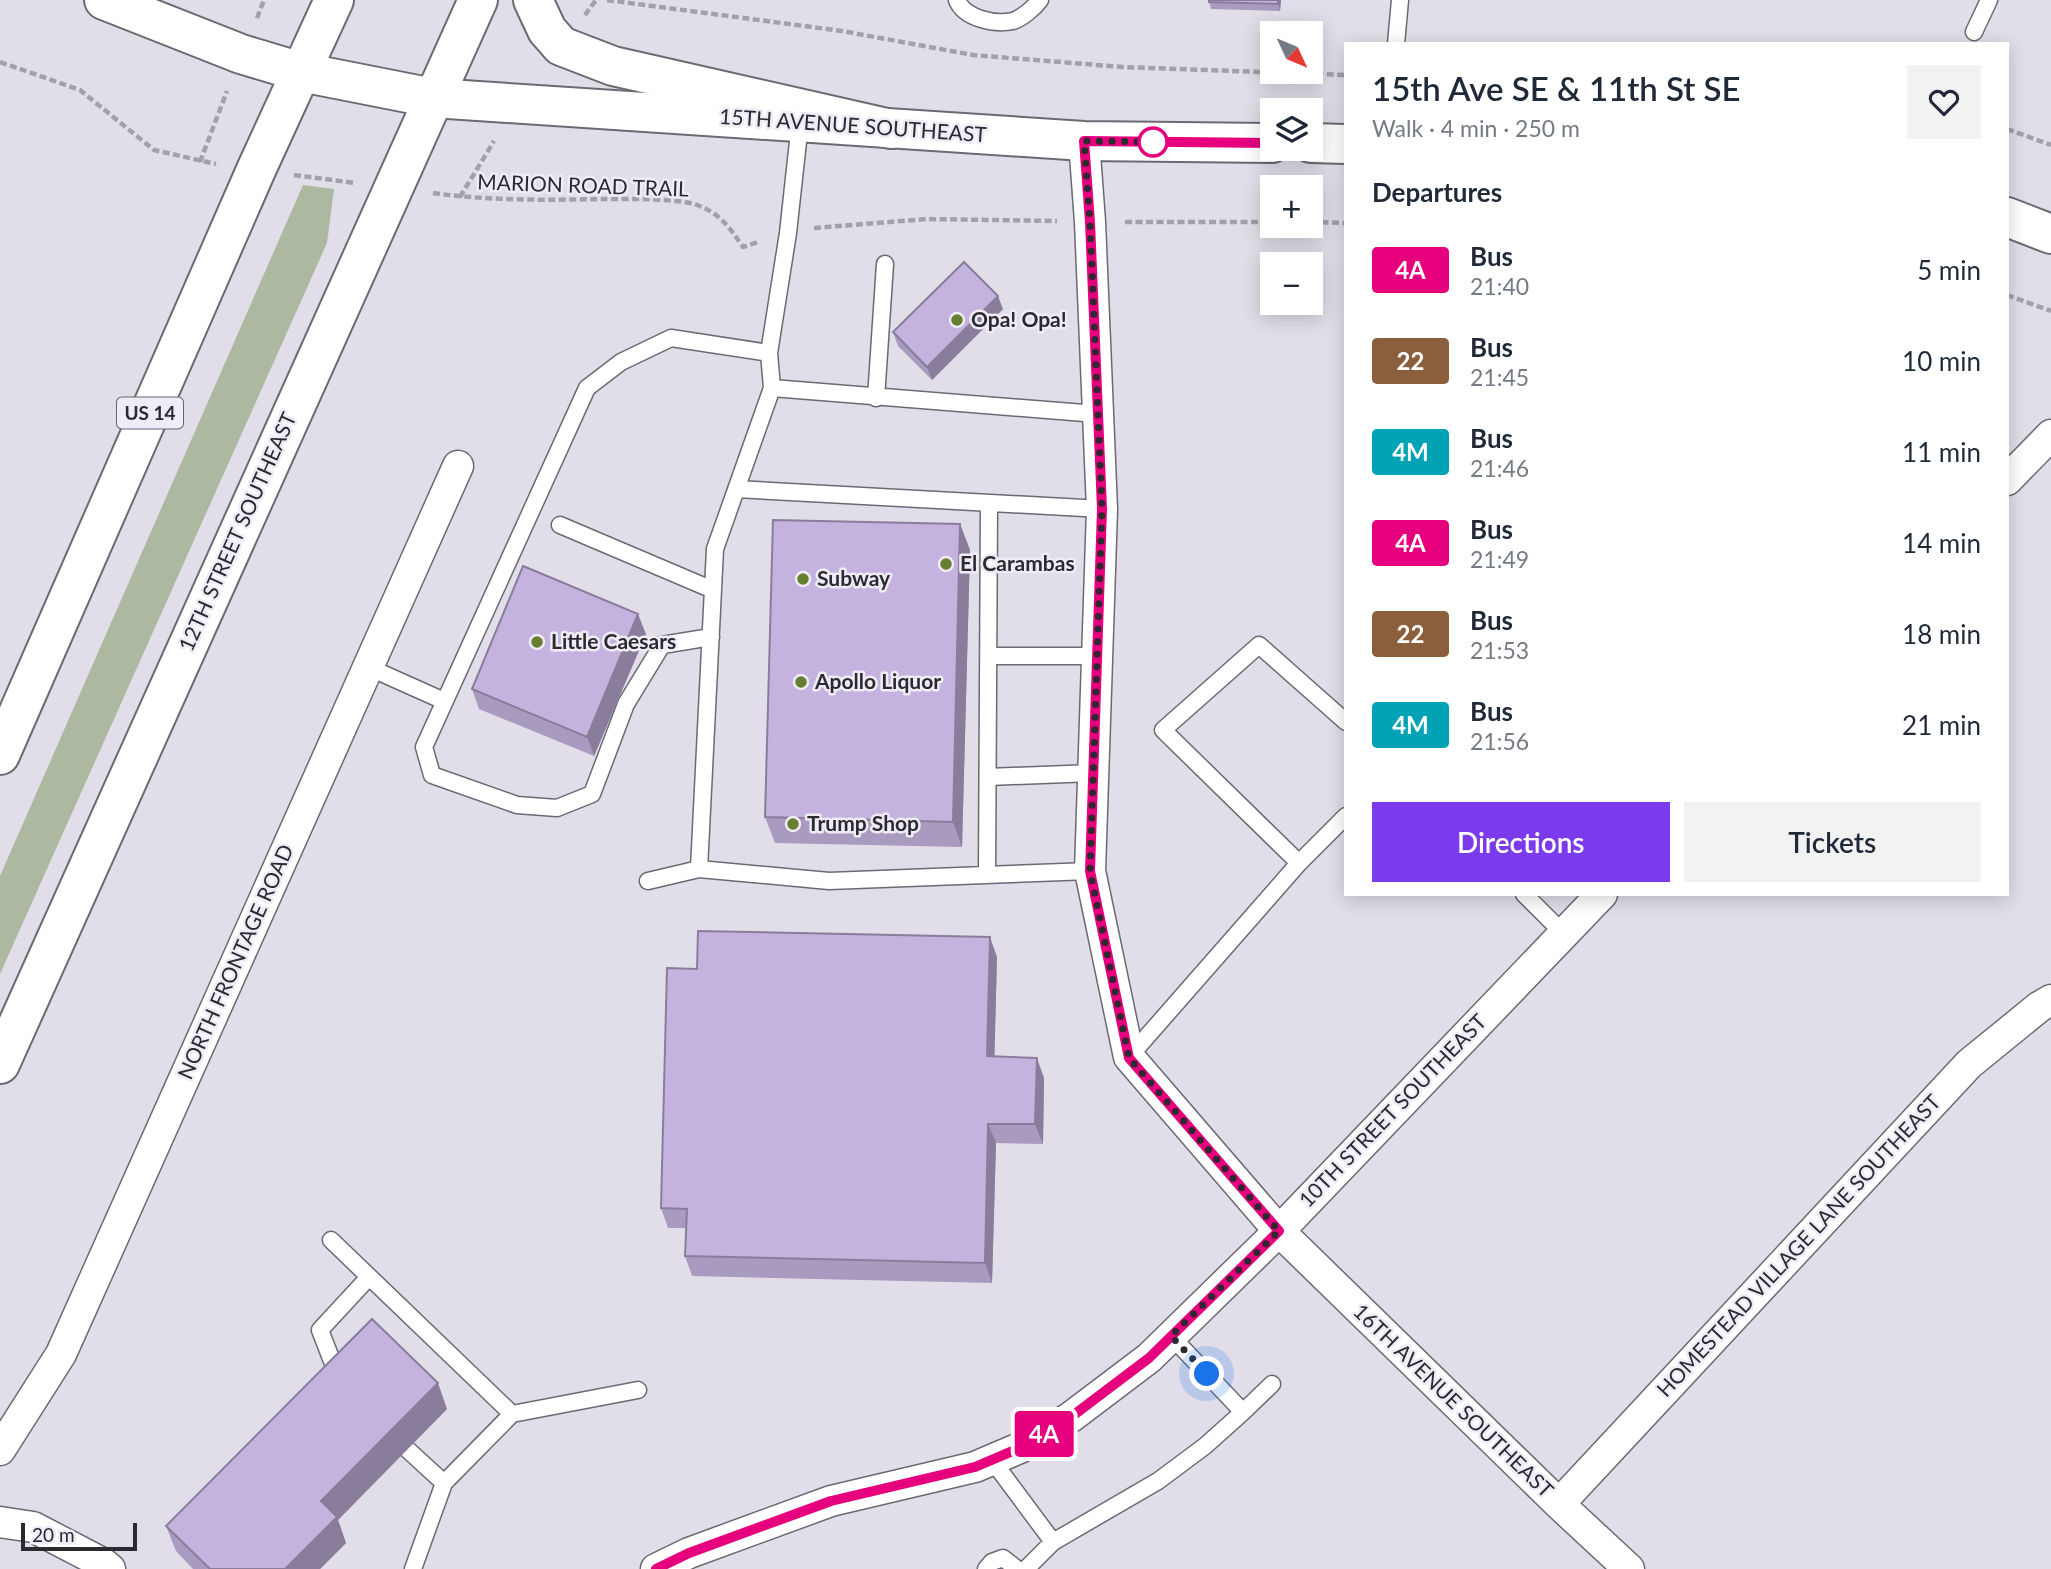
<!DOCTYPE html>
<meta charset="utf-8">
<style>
:root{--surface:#fff;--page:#f2f2f3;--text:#1f2937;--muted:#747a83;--accent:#7c3aed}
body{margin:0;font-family:Lato,sans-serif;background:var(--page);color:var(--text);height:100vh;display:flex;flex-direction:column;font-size:26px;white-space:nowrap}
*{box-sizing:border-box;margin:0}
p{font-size:23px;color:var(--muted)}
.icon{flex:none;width:38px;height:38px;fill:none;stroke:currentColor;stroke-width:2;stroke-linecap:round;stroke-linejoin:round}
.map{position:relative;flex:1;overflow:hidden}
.details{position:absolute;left:1344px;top:42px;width:665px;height:854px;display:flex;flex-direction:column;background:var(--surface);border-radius:0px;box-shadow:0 4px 18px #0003}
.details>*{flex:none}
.badge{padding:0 14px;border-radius:5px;font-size:24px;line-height:46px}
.needle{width:46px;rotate:134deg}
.buttons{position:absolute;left:1260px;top:21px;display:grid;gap:14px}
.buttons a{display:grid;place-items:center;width:63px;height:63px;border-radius:0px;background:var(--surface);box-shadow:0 4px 18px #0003;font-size:35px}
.scale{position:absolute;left:21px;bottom:18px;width:116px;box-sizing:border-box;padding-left:7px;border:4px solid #2c2a2f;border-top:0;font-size:19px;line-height:24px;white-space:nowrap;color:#2c2a2f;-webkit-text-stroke:5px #efebf7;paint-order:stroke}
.you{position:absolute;width:35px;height:35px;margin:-18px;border:5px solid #fff;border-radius:50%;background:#1a73e8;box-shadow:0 0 0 10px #1a73e833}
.map>.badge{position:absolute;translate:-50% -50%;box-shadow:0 0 0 4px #fff}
h2{padding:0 28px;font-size:26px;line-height:63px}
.round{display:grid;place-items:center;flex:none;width:74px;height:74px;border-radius:0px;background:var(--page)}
.headline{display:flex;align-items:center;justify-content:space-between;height:119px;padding:0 28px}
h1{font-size:33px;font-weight:600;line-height:52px}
.button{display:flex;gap:14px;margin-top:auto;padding:14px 28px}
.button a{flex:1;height:80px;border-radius:0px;background:var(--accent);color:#fff;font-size:28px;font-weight:600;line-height:80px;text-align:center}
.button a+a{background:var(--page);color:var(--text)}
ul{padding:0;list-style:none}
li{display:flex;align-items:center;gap:21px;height:91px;padding:0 28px}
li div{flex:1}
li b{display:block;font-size:26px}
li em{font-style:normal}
li .badge{min-width:77px;font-weight:700;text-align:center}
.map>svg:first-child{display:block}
</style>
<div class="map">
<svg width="2051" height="1569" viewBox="0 0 2051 1569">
<rect width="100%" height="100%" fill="#e2dee9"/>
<path fill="#acb89f" d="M303 185 334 189 327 243 0 974V876Z"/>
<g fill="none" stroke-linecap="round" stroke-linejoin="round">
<g stroke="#6c6973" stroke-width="19">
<path id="lane" d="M957 0C964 18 994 25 1013 21 1022 18 1034 8 1040 0
M1974 32 1989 0
M1396 44 1400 0
M772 388 1097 414
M876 398 885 264
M736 489 1102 509
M560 525 713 590
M711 637 662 645 626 704 592 794 557 808 517 805 432 775 424 747 587 388 621 362 671 338 769 353
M988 656H1097
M368 667 444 701
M988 777 1093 773
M1299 863 1163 730 1259 645 1346 722
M699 869 715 549 772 388 769 353 788 233 800 123
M987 875 989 503
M648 881 699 869 829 881 1090 871
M1524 894 1564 934
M1129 1057 1299 863 1346 816
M331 1240 512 1414
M339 1379 320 1330 369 1277
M1243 1412 1272 1384
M408 1450 444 1483
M992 1460 1053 1542 1158 1481 1205 1446 1243 1412 1171 1336
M413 1569 444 1483 512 1414 638 1390
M986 1569 992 1562 1003 1558 1017 1569
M1026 1569 1053 1542"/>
</g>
<g stroke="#6c6973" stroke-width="33">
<path id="street" d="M1084 141 1090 222 1102 509 1090 871 1129 1057 1279 1231 1559 1504 1629 1569
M2007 480 2051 435
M0 1450 61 1354 458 466
M1559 1504 1969 1064 2039 1007 2051 1000
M0 1522 33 1527 104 1564 110 1569
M656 1569 689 1553 831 1501 975 1467 1022 1447 1071 1417 1149 1358 1279 1231 1602 894"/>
</g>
<g stroke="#6c6973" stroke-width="42">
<path id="secondary" d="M104 0 241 54 301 72 433 98 1084 141 1272 143
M1311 143 1346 144
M2007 217 2051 234"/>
</g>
<g stroke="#6c6973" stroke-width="42">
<path id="primary" d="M533 0 547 30 561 46 613 66 891 129
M0 755 256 170 334 0
M0 1064 478 0"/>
</g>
<path stroke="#a3a0a9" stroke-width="4.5" stroke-dasharray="7 3.5" stroke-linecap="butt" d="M607 0 842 31 973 55 1122 67 1346 75
M585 15 596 0
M257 18 264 0
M0 62 80 90 154 150 216 164
M2007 129 2051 145
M200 162 227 91
M294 175 355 183
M433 193C490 201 548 200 605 199 627 199 678 198 697 205 721 214 729 227 743 247L758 242
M460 197 494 141
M1125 222H1272
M1311 222 1346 223
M814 228 927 219 1057 221
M2007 295 2051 311"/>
<use href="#lane" stroke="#fff" stroke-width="16"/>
<use href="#street" stroke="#fff" stroke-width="30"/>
<use href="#secondary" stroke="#fff" stroke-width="38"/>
<use href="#primary" stroke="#fff" stroke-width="38"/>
</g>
<path fill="#a99abf" d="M1209 0H1281L1280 11 1211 9Z
M1003 309 932 380 898 346 893 332Z
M960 524 970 550 962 847 775 843 765 817Z
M646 634 594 756 479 709 472 689Z
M997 957 994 1057 1044 1078 1043 1144 996 1143 992 1283 692 1276 685 1256 686 1228H668L661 1208 697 969Z
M447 1409 338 1520 346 1543 320 1569H193L176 1551 166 1526Z"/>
<path fill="#897d9b" d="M1278 0H1281L1280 11 1278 4Z
M998 296 1003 309 932 380 927 367Z
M960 524 970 550 962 847 953 822Z
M638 614 646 634 594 756 587 737Z
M990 937 997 957 994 1076 987 1056Z
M1037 1058 1044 1078 1043 1144 1035 1124Z
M988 1124 996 1143 992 1283 985 1263Z
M438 1383 447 1409 338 1520 346 1543 320 1569H285L321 1501Z"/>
<path fill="#c4b3de" stroke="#897d9b" stroke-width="2" d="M1209 0H1278V4L1209 2Z
M964 262 998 296 927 367 893 332Z
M773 520 960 524 953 822 765 817Z
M523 566 638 614 587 737 472 689Z
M698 931 990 937 987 1056 1037 1058 1035 1124H988L985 1263 685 1256 687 1209 661 1208 667 968 697 969Z
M372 1319 438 1383 321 1501 337 1517 285 1569H210L166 1526Z"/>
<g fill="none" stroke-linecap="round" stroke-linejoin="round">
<g stroke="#fff" stroke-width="16">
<path id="line" d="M656 1569 689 1553 831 1501 975 1467 1022 1447 1071 1417 1149 1358 1279 1231 1129 1058 1090 871 1102 509 1090 222 1084 141 1272 143"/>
</g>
<use href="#line" stroke="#e6007e" stroke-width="10"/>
<path stroke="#2c2a2f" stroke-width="7" stroke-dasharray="0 12.6" d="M1153 142H1164L1084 141 1090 222 1102 509 1090 871 1129 1058 1279 1231 1171 1336 1207 1374"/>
</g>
<circle fill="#fff" stroke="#e6007e" stroke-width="3.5" cx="1153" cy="142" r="14"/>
<g fill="#667f31" stroke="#efebf7" stroke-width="2.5">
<circle cx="957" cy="320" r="7"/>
<circle cx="946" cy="564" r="7"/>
<circle cx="803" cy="579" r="7"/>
<circle cx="537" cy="642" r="7"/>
<circle cx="801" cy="682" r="7"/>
<circle cx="793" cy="824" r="7"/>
</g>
<g text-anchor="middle" stroke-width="5" stroke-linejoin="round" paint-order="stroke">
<rect fill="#efebf7" stroke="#66646b" stroke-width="2" x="117" y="397.5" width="66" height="31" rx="5"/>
<g font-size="19" font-weight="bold" fill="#2c2a2f">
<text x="150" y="420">US 14</text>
</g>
<g font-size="21" fill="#2c2a2f" stroke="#efebf7">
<text transform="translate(853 126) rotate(4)" y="7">15TH AVENUE SOUTHEAST</text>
<text transform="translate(583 186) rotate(2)" y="7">MARION ROAD TRAIL</text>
<text transform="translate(238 532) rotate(-66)" y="7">12TH STREET SOUTHEAST</text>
<text transform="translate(236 962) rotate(-66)" y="7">NORTH FRONTAGE ROAD</text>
<text transform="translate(1393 1111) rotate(-46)" y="7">10TH STREET SOUTHEAST</text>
<text transform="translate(1799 1246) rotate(-47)" y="7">HOMESTEAD VILLAGE LANE SOUTHEAST</text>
<text transform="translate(1453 1401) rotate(44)" y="7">16TH AVENUE SOUTHEAST</text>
</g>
<g font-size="21" font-weight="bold" fill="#2c2a2f" stroke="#efebf7" text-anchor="start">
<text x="971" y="327">Opa! Opa!</text>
<text x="960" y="571">El Carambas</text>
<text x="817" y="586">Subway</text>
<text x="551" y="649">Little Caesars</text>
<text x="815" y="689">Apollo Liquor</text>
<text x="807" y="831">Trump Shop</text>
</g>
</g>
</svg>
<div class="buttons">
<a><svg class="needle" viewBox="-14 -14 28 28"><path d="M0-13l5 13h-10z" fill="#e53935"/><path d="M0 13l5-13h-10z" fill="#747a83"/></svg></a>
<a><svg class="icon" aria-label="layers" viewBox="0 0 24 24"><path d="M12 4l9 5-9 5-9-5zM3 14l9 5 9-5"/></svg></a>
<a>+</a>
<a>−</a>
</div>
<div class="scale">20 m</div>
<div class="you" style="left:1207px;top:1374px"></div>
<b class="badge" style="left:1044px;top:1434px;background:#e6007e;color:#fff">4A</b>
<section class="details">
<div class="headline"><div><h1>15th Ave SE &amp; 11th St SE</h1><p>Walk · 4 min · 250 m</p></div><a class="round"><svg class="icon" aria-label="heart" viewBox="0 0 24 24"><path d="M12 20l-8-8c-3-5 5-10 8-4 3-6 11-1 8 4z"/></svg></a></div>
<h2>Departures</h2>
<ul>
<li><span class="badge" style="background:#e6007e;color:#fff">4A</span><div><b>Bus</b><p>21:40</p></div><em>5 min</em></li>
<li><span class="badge" style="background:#8b5e3c;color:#fff">22</span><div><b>Bus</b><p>21:45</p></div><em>10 min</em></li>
<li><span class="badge" style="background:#00a3b4;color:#fff">4M</span><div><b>Bus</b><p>21:46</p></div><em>11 min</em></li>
<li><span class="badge" style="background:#e6007e;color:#fff">4A</span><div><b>Bus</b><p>21:49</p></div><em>14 min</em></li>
<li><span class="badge" style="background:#8b5e3c;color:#fff">22</span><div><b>Bus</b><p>21:53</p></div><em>18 min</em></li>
<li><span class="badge" style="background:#00a3b4;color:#fff">4M</span><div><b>Bus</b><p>21:56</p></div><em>21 min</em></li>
</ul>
<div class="button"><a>Directions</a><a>Tickets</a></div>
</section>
</div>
